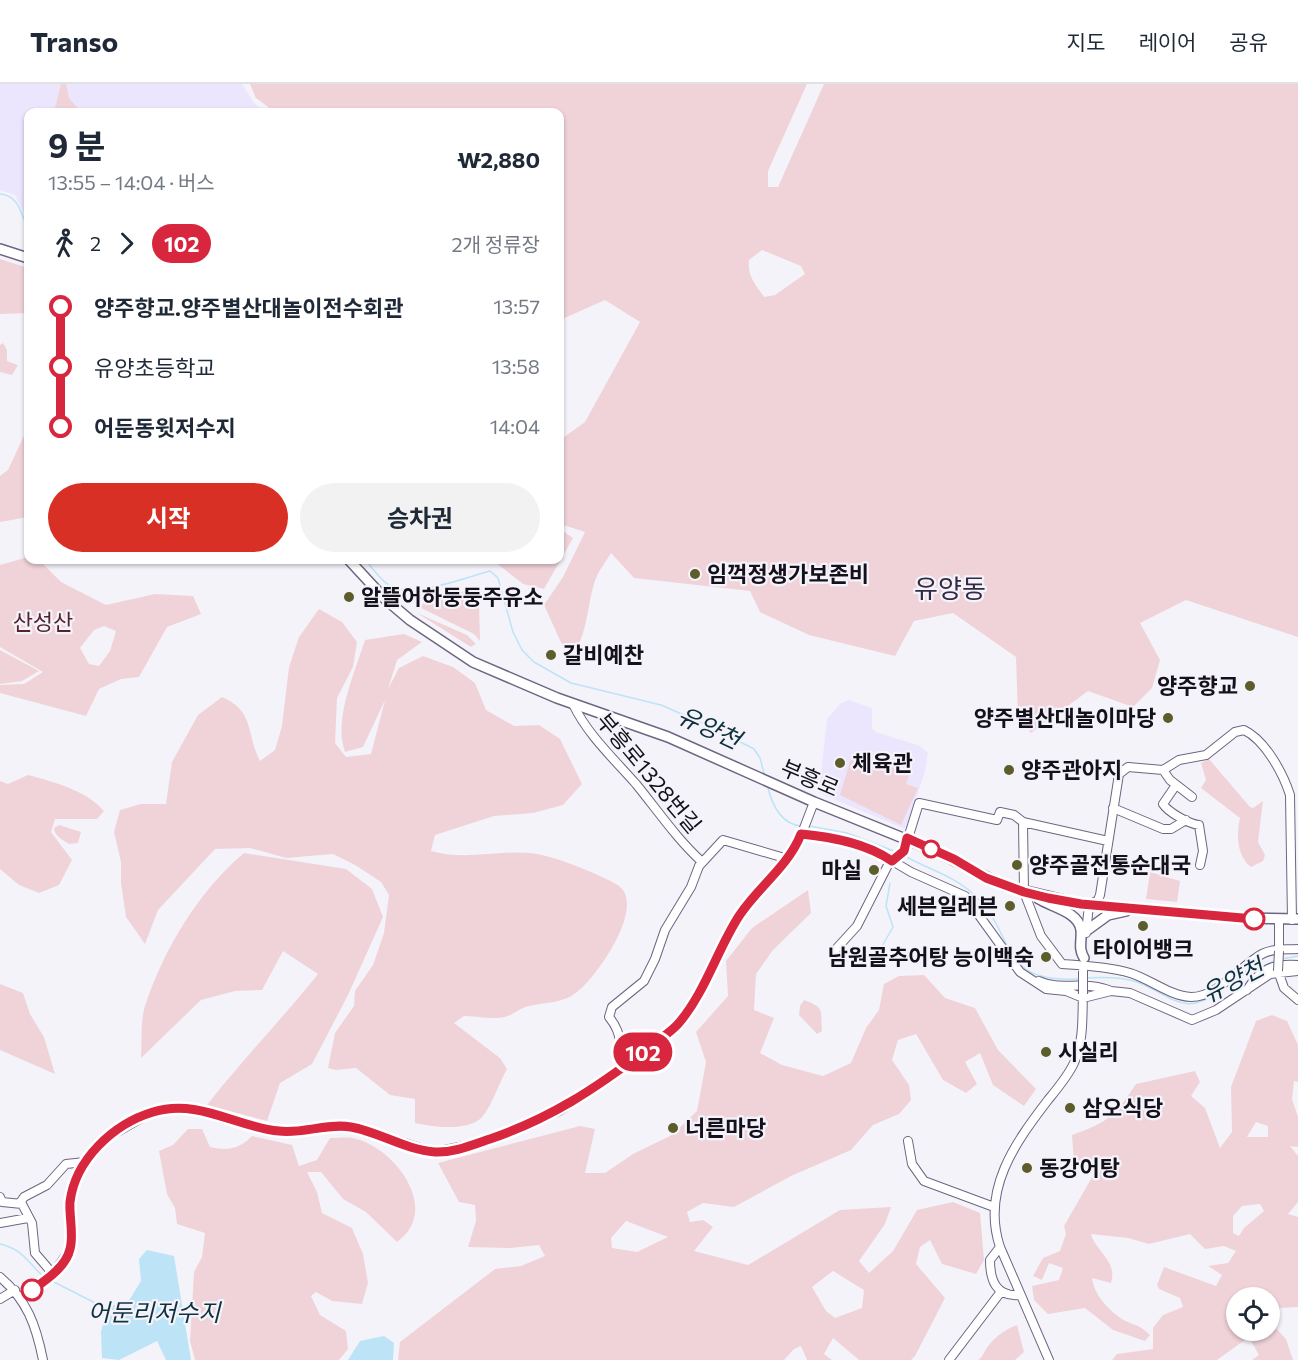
<!DOCTYPE html>
<html lang="ko">
<meta charset="utf-8">
<style>
:root{--surface:#fff;--page:#f2f2f3;--text:#1f2937;--muted:#747a83;--line:#e0e1e3;--accent:#d93025}
body{margin:0;font-family:Commissioner,"Noto Sans KR",sans-serif;background:var(--page);color:var(--text);height:100vh;display:flex;flex-direction:column;font-size:22px;white-space:nowrap}
*{box-sizing:border-box;margin:0}
p{font-size:20px;color:var(--muted)}
.icon{flex:none;width:33px;height:33px;fill:none;stroke:currentColor;stroke-width:2;stroke-linecap:round;stroke-linejoin:round}
.map{position:relative;flex:1;overflow:hidden}
.sheet{position:absolute;left:24px;top:24px;width:540px;height:456px;display:flex;flex-direction:column;background:var(--surface);border-radius:12px;box-shadow:0 2px 4px #0004}
.sheet>*{flex:none}
.badge{padding:0 12px;border-radius:20px;font-size:21px;line-height:39px}
.fabs{position:absolute;left:1226px;top:1203px;display:grid;gap:12px}
.fabs a{display:grid;place-items:center;width:54px;height:54px;border-radius:50%;background:var(--surface);box-shadow:0 2px 4px #0004;font-size:30px}
.map>.badge{position:absolute;translate:-50% -50%;box-shadow:0 0 0 3px #fff}
.legs{display:flex;align-items:center;gap:9px;height:66px;padding:0 24px;font-size:20px}
.legs p{margin-inline-start:auto}
.headline{display:flex;align-items:center;justify-content:space-between;height:102px;padding:0 24px}
h1{font-size:33px;font-weight:700;line-height:45px}
.cta{display:flex;gap:12px;margin-top:auto;padding:12px 24px}
.cta a{flex:1;height:69px;border-radius:36px;background:var(--accent);color:#fff;font-size:24px;font-weight:700;line-height:69px;text-align:center}
.cta a+a{background:var(--page);color:var(--text)}
ul{padding:0 24px;list-style:none}
li{display:flex;align-items:center;gap:21px;height:60px;font-size:22px}
li i{display:grid;place-items:center;width:9px;height:100%;margin:0 8px;background:currentColor}
li i::after{content:'';width:15px;height:15px;margin:-8px;border:4px solid;border-radius:50%;background:var(--surface)}
li p{margin-inline-start:auto}
li:first-child i{background:linear-gradient(#0000 50%,currentColor 0)}
li:last-child i{background:linear-gradient(currentColor 50%,#0000 0)}
header{display:flex;align-items:center;gap:36px;box-sizing:border-box;height:84px;padding:0 30px;background:var(--surface);border-bottom:2px solid var(--line)}
header strong{font-size:28px}
nav{display:flex;gap:33px;margin-inline-start:auto;font-size:21px}
.map>svg:first-child{display:block}
</style>
<header>
<strong>Transo</strong>
<nav><a>지도</a><a>레이어</a><a>공유</a></nav>
</header>
<div class="map">
<svg width="1298" height="1276" viewBox="0 0 1298 1276">
<rect width="100%" height="100%" fill="#f5f3fa"/>
<path fill="#ebe5fd" d="M0 0H242L254 19 266 28H28V138L15 111 0 106Z
M849 616 872 624V644L876 648 920 662 928 669 925 688 905 745 819 709 827 635 841 619Z"/>
<path fill="#f0d3d8" fill-rule="evenodd" d="M61 0H66L69 14 81 28H54Z
M250 0H807L768 87V103H778L824 0H1298V553L1186 516 1140 539 1160 576 1152 604 1133 623 1088 607 1031 649 1018 633 1016 573 953 529 914 537 895 572 809 551 760 528 750 507 634 494 611 469C607 476 600 485 596 494 586 521 589 552 569 576L544 521 563 493 585 448 560 440V356L585 338 640 238 605 216 560 236V28H275L256 14ZM762 166 801 182 805 190 775 211 764 213C756 201 747 192 749 176Z
M0 175 28 184V229L0 230Z
M3 259 7 266V277L18 281 12 291 0 288V261Z
M28 343V433L0 438V392L8 386Z
M560 445 573 454 544 505 523 500 495 478 497 476H560Z
M28 473V476H39L61 498 106 521 155 510 193 512 201 530 167 543 139 593 121 595 99 605 86 632 0 609V601L24 600 43 588 0 563V481ZM104 542 116 547 110 567 99 582 89 580 80 564 94 546Z
M470 506 479 520 480 557 474 550 419 523 428 516Z
M319 525 342 538 357 558 353 583 337 614 335 659 346 673 371 670 385 616 363 663 345 668C333 636 355 588 365 556L404 550 422 558 397 576 388 605 399 584 423 572 453 583 475 599 486 626 514 642 539 641 560 655 582 700 563 721 533 729 494 732 435 751 431 767C467 777 495 766 530 769 553 771 596 789 616 800 650 818 596 894 577 908 563 920 542 918 525 923 518 926 512 931 505 933 493 936 476 932 464 932L454 939 500 974 507 985C499 999 493 1019 483 1032 470 1048 432 1043 415 1039V1015L390 1011 356 984 336 986 328 984 335 949 354 922 355 907 373 881 384 849 389 811 381 798 355 781 333 770 286 774 250 764 215 765 158 826 145 860 126 833 121 799V778L114 748 120 726 141 720H166L172 678 198 631 222 613C255 627 246 650 260 677L275 666 282 642 289 583 299 553Z
M417 529 467 551 476 560 471 563Z
M0 566 39 587 22 597 0 600Z
M852 671 910 688 906 700 918 704 901 741 840 711Z
M1209 675 1250 723 1253 724 1263 717 1258 758 1265 771 1263 777 1251 783C1237 773 1236 750 1240 734L1201 704 1206 696 1201 679Z
M28 691C54 698 86 706 104 727L97 735H55L51 748 72 776 59 801 39 809 19 801 0 785V697L8 700Z
M59 741 81 748 78 759 69 760C63 756 54 752 54 744Z
M244 769 346 785 372 805 383 833 348 911 312 980 280 999 267 1037 207 1021C242 976 282 935 318 890L283 867 262 906 235 907 201 916 141 974C142 957 140 935 146 919 165 863 199 807 244 769Z
M1150 788 1180 797 1177 818 1146 815Z
M808 806 811 829 773 866 756 890 754 926 774 934 760 969 782 981 823 992 851 979 866 944 879 926 884 900 899 892 924 891 945 914 975 924 998 966 1036 1005 1024 1022 993 1001 980 969 965 978 977 1000 966 1009 943 996 916 950 898 956 892 976 909 1001 911 1016 899 1030 873 1041 851 1066 791 1092 734 1123 703 1119 687 1128 690 1138 703 1136 713 1143 694 1167 748 1181 840 1126 891 1123 885 1140 859 1177 869 1189 893 1167 917 1126 953 1118 980 1129 984 1176 976 1190 942 1180 930 1156 920 1163 916 1180 945 1214 915 1272 911 1276H859L833 1254 824 1270 832 1276H807L801 1262 794 1265 784 1276H398L400 1258 495 1185 521 1182 545 1172 539 1161 511 1164 468 1163 476 1137 475 1121 459 1118 438 1079 580 1042 595 1045 585 1089H605L633 1070 672 1051 697 1027 706 978 696 948 728 912 726 877 752 844ZM626 1137 668 1153 637 1168 612 1164 611 1154ZM833 1187 864 1206 862 1224 835 1234 826 1227 812 1203Z
M0 900 23 909 30 930 44 953 55 990 0 966Z
M804 916C826 924 820 927 822 947L817 950 799 931 800 922Z
M1272 931 1287 937 1298 961V998L1294 997 1292 1015 1298 1033V1063L1290 1062 1298 1072V1118L1288 1130 1298 1133V1223L1280 1224 1273 1241 1286 1255 1293 1276H1252L1259 1271 1249 1253 1217 1276H1112L1117 1270 1153 1265V1244L1163 1231 1183 1223 1180 1214 1159 1205 1157 1201 1164 1183 1216 1202 1222 1191 1208 1182 1228 1179 1236 1167 1224 1162 1205 1165 1190 1150 1149 1160 1128 1154 1091 1150C1096 1168 1118 1177 1111 1199L1092 1194C1094 1210 1108 1226 1122 1235 1134 1242 1138 1239 1150 1251L1145 1257 1113 1246 1085 1224 1048 1230 1034 1216 1032 1202 1059 1196 1063 1184 1049 1179 1042 1196 1033 1192 1043 1174 1060 1167 1066 1150 1064 1142 1095 1088 1085 1079H1074L1072 1051C1110 1037 1114 1033 1136 1000L1195 987 1200 998 1191 1012 1205 1024 1220 1064 1232 1048 1231 1003 1256 937ZM1256 1038 1268 1042V1053H1247ZM1260 1120 1264 1127 1244 1144 1239 1152 1233 1149V1132L1242 1122ZM1236 1214H1269V1246H1236Z
M188 1045H202L210 1063C227 1067 240 1065 252 1052L292 1061 299 1082 317 1076 330 1054C337 1054 346 1053 353 1054 395 1063 442 1126 397 1158L366 1128 343 1115 321 1088H307L317 1108 322 1129 352 1144 363 1170 368 1199 362 1220 332 1217 316 1208 311 1212 320 1231 346 1247 348 1265 339 1276H195L190 1257 194 1188 202 1173 205 1149 177 1140 175 1124 167 1110 159 1067 173 1061Z
M1017 1241 1024 1268 1015 1276H978C984 1272 984 1266 989 1261 996 1252 1006 1245 1017 1241Z"/>
<path fill="#bce3f6" d="M147 1166 174 1172 191 1276H166L157 1257 119 1276 102 1274 101 1248 108 1220 125 1223 141 1197 139 1175Z
M384 1252 394 1259 393 1276H348L360 1257Z"/>
<g fill="none" stroke-linecap="round" stroke-linejoin="round">
<path stroke="#bce3f6" stroke-width="1.5" d="M0 110C19 111 21 130 28 145
M365 476C373 484 381 498 392 503 412 514 467 493 490 487L498 494 513 548 522 566 534 578 571 599 661 621 709 642 754 665 760 674 765 693
M767 700C771 718 780 740 801 742
M809 742 847 749 899 769
M903 771C925 784 954 792 972 809 1018 849 995 900 1078 895
M881 864 893 843 886 822 890 799
M1281 875 1298 872
M1086 894C1103 893 1121 893 1137 898 1172 911 1184 935 1221 906
M1235 895 1276 876
M0 1160C24 1166 26 1177 43 1192
M50 1196 107 1225"/>
<g stroke="#6d6582" stroke-width="10">
<path id="minor" d="M573 620C587 650 614 675 636 700 658 727 676 754 702 778
M1163 686 1170 696 1192 713
M1176 701 1163 720C1168 728 1189 740 1199 741L1203 767 1200 781
M1113 724 1163 745H1171L1186 736
M1023 738 1024 808 1041 852 1062 880C1079 881 1114 884 1130 889 1150 895 1170 912 1191 913 1218 913 1240 882 1262 870 1273 864 1285 866 1298 865
M801 750 828 753 874 766 911 788 965 812 1020 888 1046 905 1066 907 1083 914 1111 907 1130 909 1192 936 1216 926 1270 890 1298 887
M1086 849 1089 821 1098 816 1100 811 1119 690 1128 683 1163 686 1179 676 1206 671 1235 648 1244 646C1265 656 1283 689 1290 711L1292 836
M836 865 857 842 888 781 904 767 919 719 997 736 1000 728 1014 731 1023 738 1108 757
M1279 867V836
M1278 887 1284 904 1298 916
M1039 897C1060 907 1087 896 1111 907
M1247 906C1260 885 1274 879 1298 881
M628 979C617 962 624 951 609 933L612 923 644 897 655 875 665 846 691 803 699 782 723 756 788 775
M908 1057 912 1080 924 1097 994 1123
M0 1113 2 1118 22 1120 32 1139 35 1169 53 1190
M20 1119 24 1113 47 1101 66 1080 85 1078
M0 1139 28 1134
M1000 1163 990 1176C990 1196 996 1213 1019 1211
M0 1193C27 1216 36 1241 43 1276
M21 1213 53 1190 70 1165V1118L75 1099 85 1078 105 1055 152 1028 176 1024 196 1025 265 1046 282 1048 331 1041 352 1043 434 1068 475 1060 559 1027 590 1007 677 941 690 924 740 830 788 775 799 757 814 718
M0 1215 15 1206
M949 1276 1000 1209
M1049 1276 1000 1163C981 1106 1015 1059 1048 1016 1057 1005 1068 992 1074 979 1084 956 1082 934 1083 911"/>
</g>
<g stroke="#6d6582" stroke-width="12">
<path id="major" d="M0 165 28 174
M349 476 384 514 410 536 473 578 557 614 668 653 814 718 935 767 1005 802 1081 820 1238 834 1298 835
M1039 815C1052 823 1079 828 1081 846 1082 857 1078 864 1084 874
M1086 847 1108 831 1126 827"/>
</g>
<use href="#minor" stroke="#fff" stroke-width="8"/>
<use href="#major" stroke="#fff" stroke-width="9"/>
<g stroke="#6d6582" stroke-width="10" stroke-linecap="butt">
<path id="minor-bridge" d="M1083 887V910
M1278 887 1279 867"/>
</g>
<use href="#minor-bridge" stroke="#fff" stroke-width="8"/>
</g>
<g fill="none" stroke-linecap="round" stroke-linejoin="round">
<g stroke="#fff" stroke-width="14">
<path id="line-1" d="M32 1206C46 1196 66 1183 70 1165 74 1151 69 1133 70 1118 75 1076 113 1040 153 1028 198 1014 236 1043 279 1047 303 1050 326 1039 351 1043 379 1048 406 1066 435 1068 454 1069 472 1061 490 1055 551 1034 595 1005 646 966 656 957 669 950 678 940 705 909 717 866 739 832 758 803 788 783 801 750 832 753 866 759 892 777L904 767 907 754 954 775 986 794 1024 808 1048 814 1081 820 1254 835"/>
</g>
<use href="#line-1" stroke="#d7263d" stroke-width="9"/>
</g>
<g fill="#5c5d2a" stroke="#f5f3fa" stroke-width="2">
<circle cx="695" cy="490" r="6"/>
<circle cx="349" cy="513" r="6"/>
<circle cx="551" cy="571" r="6"/>
<circle cx="1250" cy="602" r="6"/>
<circle cx="1168" cy="634" r="6"/>
<circle cx="840" cy="679" r="6"/>
<circle cx="1009" cy="686" r="6"/>
<circle cx="1017" cy="781" r="6"/>
<circle cx="874" cy="786" r="6"/>
<circle cx="1010" cy="822" r="6"/>
<circle cx="1143" cy="842" r="6"/>
<circle cx="1046" cy="873" r="6"/>
<circle cx="1046" cy="968" r="6"/>
<circle cx="1070" cy="1024" r="6"/>
<circle cx="673" cy="1044" r="6"/>
<circle cx="1027" cy="1084" r="6"/>
</g>
<g fill="#fff" stroke="#d7263d" stroke-width="3">
<circle cx="931" cy="765" r="8"/>
<circle cx="1254" cy="835" r="10"/>
<circle cx="32" cy="1206" r="10"/>
</g>
<g text-anchor="middle" stroke-width="4.5" stroke-linejoin="round" paint-order="stroke">
<g font-size="22" font-weight="bold" fill="#14111c" stroke="#f5f3fa" text-anchor="start">
<text x="707" y="498">임꺽정생가보존비</text>
<text x="361" y="521">알뜰어하둥둥주유소</text>
<text x="563" y="579">갈비예찬</text>
<text x="1238" y="610" text-anchor="end">양주향교</text>
<text x="1156" y="642" text-anchor="end">양주별산대놀이마당</text>
<text x="852" y="687">체육관</text>
<text x="1021" y="694">양주관아지</text>
<text x="1029" y="789">양주골전통순대국</text>
<text x="862" y="794" text-anchor="end">마실</text>
<text x="998" y="830" text-anchor="end">세븐일레븐</text>
<text x="1143" y="873" text-anchor="middle">타이어뱅크</text>
<text x="1034" y="881" text-anchor="end">남원골추어탕 능이백숙</text>
<text x="1058" y="976">시실리</text>
<text x="1082" y="1032">삼오식당</text>
<text x="685" y="1052">너른마당</text>
<text x="1039" y="1092">동강어탕</text>
</g>
<g font-size="22" fill="#56222f" stroke="#f5f3fa">
<text x="43" y="546">산성산</text>
</g>
<g font-size="22" fill="#14111c" stroke="#f5f3fa">
<text transform="translate(649 689) rotate(50)" y="8">부흥로1328번길</text>
<text transform="translate(810 694) rotate(23)" y="8">부흥로</text>
</g>
<g font-size="24" font-style="italic" fill="#0e313f" stroke="#f5f3fa">
<text transform="translate(709 644) rotate(25)" y="8">유양천</text>
<text transform="translate(1233 897) rotate(-28)" y="8">유양천</text>
<text x="154" y="1237">어둔리저수지</text>
</g>
<g font-size="26" fill="#322a44" stroke="#f5f3fa">
<text x="950" y="514">유양동</text>
</g>
</g>
</svg>
<div class="fabs">
<a><svg class="icon" aria-label="locate" viewBox="0 0 24 24"><circle cx="12" cy="12" r="6"/><path d="M12 2v4M12 18v4M2 12h4M18 12h4"/></svg></a>
</div>
<b class="badge" style="left:643px;top:968px;background:#d7263d;color:#fff">102</b>
<section class="sheet">
<div class="headline"><div><h1>9 분</h1><p>13:55 – 14:04 · 버스</p></div><b>₩2,880</b></div>
<div class="legs"><svg class="icon" aria-label="walk" viewBox="0 0 24 24"><circle cx="13" cy="4" r="2"/><path d="M13 8l-2 6 4 7M11 14l-3 7M7 12l3-4h3l4 4"/></svg>2<svg class="icon" aria-label="forward" viewBox="0 0 24 24"><path d="M9 5l7 7-7 7"/></svg><b class="badge" style="background:#d7263d;color:#fff">102</b><p>2개 정류장</p></div>
<ul>
<li><i style="color:#d7263d"></i><b>양주향교.양주별산대놀이전수회관</b><p>13:57</p></li>
<li><i style="color:#d7263d"></i><span>유양초등학교</span><p>13:58</p></li>
<li><i style="color:#d7263d"></i><b>어둔동윗저수지</b><p>14:04</p></li>
</ul>
<div class="cta"><a>시작</a><a>승차권</a></div>
</section>
</div>
